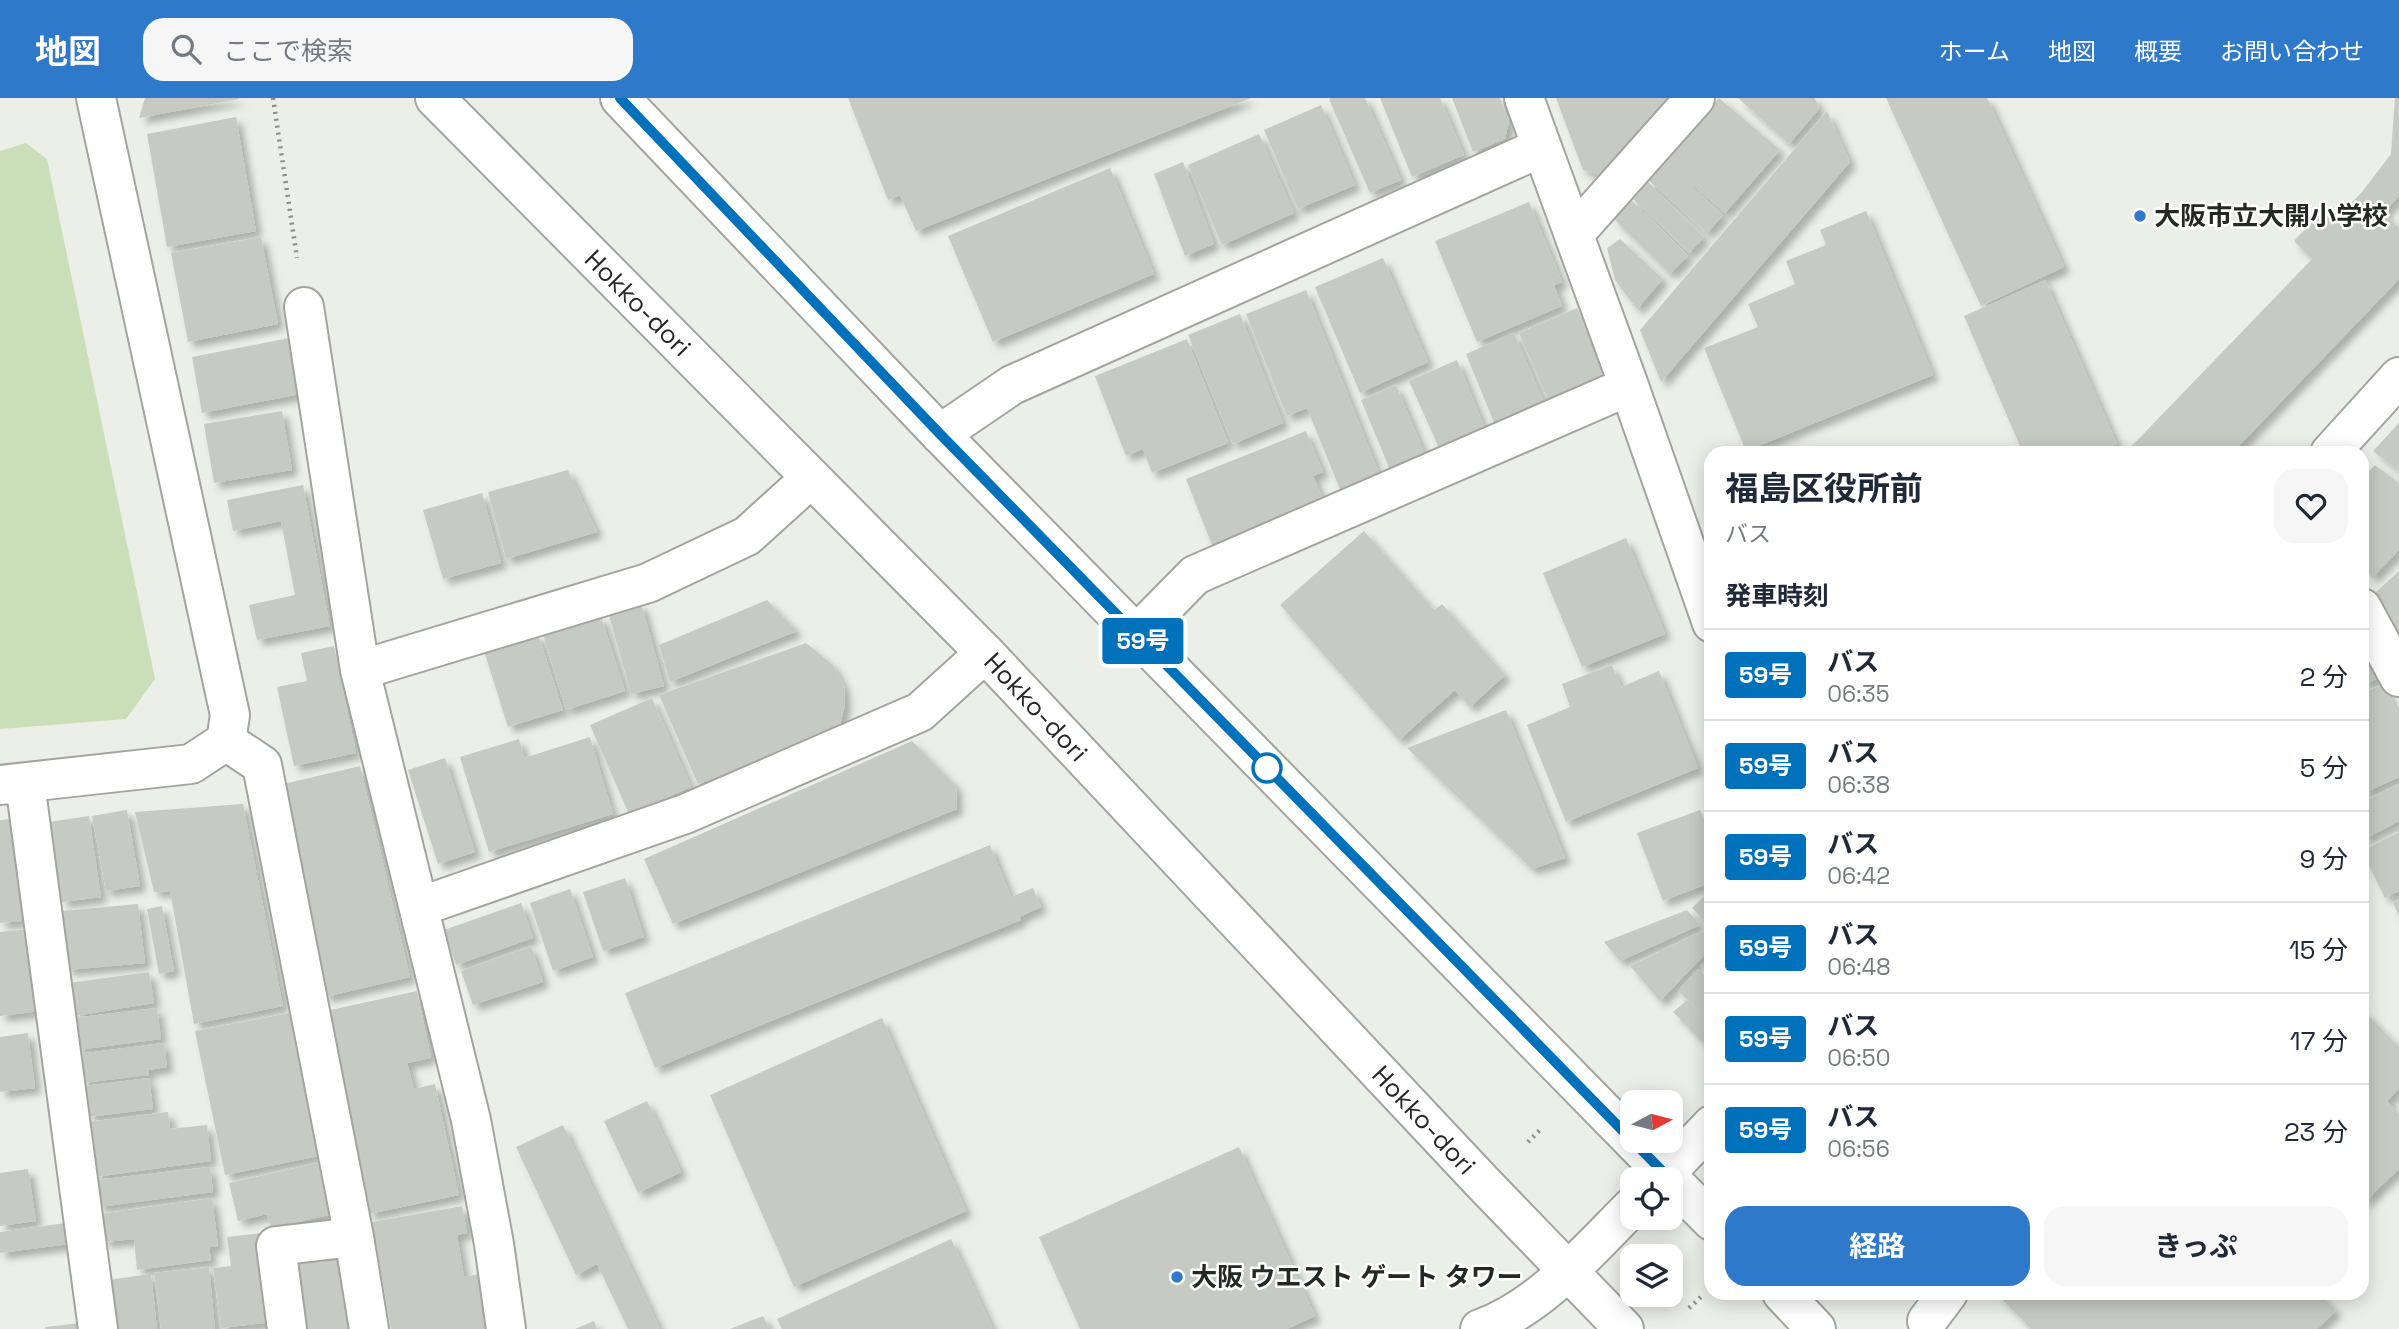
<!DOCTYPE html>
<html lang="ja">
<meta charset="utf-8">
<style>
:root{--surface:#fff;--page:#f6f6f7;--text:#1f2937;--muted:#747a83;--line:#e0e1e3;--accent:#2f79ca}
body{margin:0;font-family:"Space Grotesk","Noto Sans JP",sans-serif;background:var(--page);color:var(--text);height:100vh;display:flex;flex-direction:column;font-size:26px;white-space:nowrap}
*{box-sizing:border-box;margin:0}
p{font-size:23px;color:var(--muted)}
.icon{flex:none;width:38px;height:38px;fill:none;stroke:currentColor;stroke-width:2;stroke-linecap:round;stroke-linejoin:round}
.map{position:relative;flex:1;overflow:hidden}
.drawer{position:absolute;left:1704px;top:348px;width:665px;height:854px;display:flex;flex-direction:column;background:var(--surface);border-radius:21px;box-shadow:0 4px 18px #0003}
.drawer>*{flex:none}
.badge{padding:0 14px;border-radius:5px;font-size:24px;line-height:46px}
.needle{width:46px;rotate:83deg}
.fabs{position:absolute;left:1620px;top:992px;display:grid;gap:14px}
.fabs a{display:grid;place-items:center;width:63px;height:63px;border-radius:14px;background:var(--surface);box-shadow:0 4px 18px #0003;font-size:35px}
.map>.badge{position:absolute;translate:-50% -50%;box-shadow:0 0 0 4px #fff}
h2{padding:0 21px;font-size:26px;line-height:63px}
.round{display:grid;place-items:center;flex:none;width:74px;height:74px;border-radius:21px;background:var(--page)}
.head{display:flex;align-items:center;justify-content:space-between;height:119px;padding:0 21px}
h1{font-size:33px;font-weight:700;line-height:52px}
.primary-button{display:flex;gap:14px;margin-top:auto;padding:14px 21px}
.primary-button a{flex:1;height:80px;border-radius:21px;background:var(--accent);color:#fff;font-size:28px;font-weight:700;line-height:80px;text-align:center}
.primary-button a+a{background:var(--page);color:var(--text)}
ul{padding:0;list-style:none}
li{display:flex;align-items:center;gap:21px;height:91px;padding:0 21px;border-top:2px solid var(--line)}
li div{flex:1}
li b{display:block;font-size:26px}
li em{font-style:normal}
li .badge{min-width:77px;font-weight:700;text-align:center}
header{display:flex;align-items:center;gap:42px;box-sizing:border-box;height:98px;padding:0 35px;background:var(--accent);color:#fff}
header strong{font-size:33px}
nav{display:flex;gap:38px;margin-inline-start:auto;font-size:24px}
.search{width:490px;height:63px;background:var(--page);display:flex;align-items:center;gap:18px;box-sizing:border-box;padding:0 24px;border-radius:21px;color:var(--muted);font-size:26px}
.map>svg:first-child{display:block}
</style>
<header>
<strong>地図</strong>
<div class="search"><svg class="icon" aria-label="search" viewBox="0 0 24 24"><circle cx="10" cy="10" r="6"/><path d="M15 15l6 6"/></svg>ここで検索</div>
<nav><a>ホーム</a><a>地図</a><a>概要</a><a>お問い合わせ</a></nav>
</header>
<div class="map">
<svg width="2399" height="1231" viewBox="0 0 2399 1231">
<defs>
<filter id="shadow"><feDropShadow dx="6" dy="6" stdDeviation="3.5" flood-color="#0004"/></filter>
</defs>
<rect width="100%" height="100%" fill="#ebefe8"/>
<path fill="#c9deb9" d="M26 45 47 61 155 581 126 621 0 631V53Z"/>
<path fill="#c6cac3" filter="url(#shadow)" d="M145 0H239V1L139 20Z
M848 0H1251L916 133 900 97 888 102Z
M1331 0H1365L1401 82 1370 95 1329 1Z
M1380 0H1440L1464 57 1412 79Z
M1452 0H1500L1509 23 1505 41 1473 54Z
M1556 0H1668L1601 77 1583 72Z
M1719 0 1780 52 1725 115 1667 65 1723 117 1707 135 1647 81Z
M1738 0H1815L1819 11 1789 46Z
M1886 0H1987L2064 169 1981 208Z
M2395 0H2399V98L2383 115 2399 130V181L2232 355H2125L2312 161 2294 143 2323 112 2333 123 2362 94 2391 56Z
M1321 7 1355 87 1298 111 1264 32Z
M1827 13 1850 64 1661 284 1640 232Z
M236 19 256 133 167 149 147 36Z
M1259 36 1294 115 1222 147 1188 67Z
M1183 64 1214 146 1185 158 1154 76Z
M1110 70 1154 176 993 244 948 138Z
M1648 84 1704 139 1689 155 1632 100Z
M1630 101 1688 158 1670 176 1612 119Z
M1529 104 1562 184 1554 187 1562 208 1477 244 1435 143Z
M1866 113 1933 277 1746 353 1704 250 1758 229 1748 206 1795 186 1786 163 1826 147 1820 132Z
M261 139 278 226 188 244 171 155Z
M1620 141 1663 181 1637 211 1615 182 1607 150Z
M1383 160 1428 264 1360 295 1315 189Z
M2045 182 2117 346 2096 355H2023L1964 218Z
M1306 192 1380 378 1341 394 1307 310 1287 318 1246 216Z
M1577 210 1607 281 1550 306 1519 235Z
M1240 216 1283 325 1233 346 1188 237Z
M1514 235 1546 310 1497 332 1466 256Z
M289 240 300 296 202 315 192 259Z
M1187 241 1228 345 1152 375 1143 351 1126 358 1095 278Z
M1457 262 1485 331 1439 350 1409 283Z
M1396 287 1428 364 1393 379 1361 302Z
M282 313 292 372 214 385 204 326Z
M2399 325V373L2373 353Z
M1306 333 1323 374 1313 378 1323 402 1212 447 1186 381Z
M2375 367 2399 385V452L2372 480 2362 464V380Z
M568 372 597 434 506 461 488 394Z
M303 387 330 528 257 542 249 507 295 497 281 423 233 433 227 402Z
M482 395 501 465 443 481 423 412Z
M1364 433 1434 512 1442 506 1505 577 1470 609 1455 592 1399 642 1280 507Z
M1626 440 1665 536 1582 569 1543 475Z
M2399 473V538L2394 541 2376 494Z
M767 502 797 533 670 584 659 547Z
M641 505 664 588 631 596 608 514Z
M601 518 625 593 566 612 543 536Z
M538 536 563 612 508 629 484 553Z
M2362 544 2379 580 2362 587Z
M806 545 833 567 844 588 845 607 838 635 698 686 659 597Z
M334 548 356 655 294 668 277 589 307 583 301 555Z
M1612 567 1621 589 1659 573 1698 670 1566 724 1527 627 1570 609 1562 586Z
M2383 586 2399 617V679L2362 696V596Z
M652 600 691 689 629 716 590 627Z
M1506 612 1565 760 1532 771 1407 650Z
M590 639 613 716 489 754 460 659 519 641 524 660Z
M912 643 956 688 957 711 673 826 644 761Z
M445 660 475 754 438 766 408 672Z
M360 668 410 879 325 899 275 688Z
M2399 686V723L2362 742V705Z
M243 706 283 908 194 926 170 793 154 794 135 714Z
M127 712 140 788 106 793 92 718Z
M1700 712 1712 741V784L1663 803 1637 735Z
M89 718 101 799 62 804 49 724Z
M21 720 32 822 0 825V722Z
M2399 734V793L2385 800 2362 753Z
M990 747 1011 799 1033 790 1041 809 1019 819 1021 822 655 970 625 895Z
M625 780 644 839 603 853 583 794Z
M1712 790V830L1692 810Z
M570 791 593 859 553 873 530 805Z
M2399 802V818L2393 805Z
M521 805 533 840 456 867 444 832Z
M138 806 145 865 67 872 61 813Z
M162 808 174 873 159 876 147 811Z
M1687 812 1700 827 1620 863 1604 844Z
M31 831 40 913 0 918V834Z
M1702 833 1712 841V849L1660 903 1630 868Z
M531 848 543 884 473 907 461 873Z
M1712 856V879L1700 868Z
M1698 871 1712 884V925L1678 893Z
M149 874 154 905 74 918 69 885Z
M417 893 431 960 407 965 414 991 435 986 459 1097 369 1116 326 913Z
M1687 902 1712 927V953L1673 914Z
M157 910 161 941 77 952 73 920Z
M2362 911 2399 949V991L2387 1003 2399 1015V1071L2362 1106Z
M290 915 319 1058 225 1077 195 933Z
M882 920 966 1113 794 1189 710 997Z
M28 935 35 990 0 994V939Z
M164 945 167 969 148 972 149 977 82 985 79 956Z
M149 980 153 1011 88 1019 84 988Z
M647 1003 681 1074 638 1095 604 1023Z
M168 1014 170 1031 207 1027 211 1063 95 1079 88 1024Z
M563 1027 660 1231H628L597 1166 576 1177 516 1049Z
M1239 1049 1315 1218 1287 1231H1080L1039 1139Z
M318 1065 329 1117 271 1130 267 1116 238 1123 229 1085Z
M210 1069 213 1094 98 1109 95 1082Z
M28 1071 36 1123 0 1128V1075Z
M212 1100 218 1148 209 1149 211 1162 137 1172 134 1141 104 1144 100 1116Z
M462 1108 467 1135 457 1137 464 1179 479 1176 488 1231H391L372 1124Z
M66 1125 69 1146 0 1155V1134Z
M262 1135 272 1224 221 1230 213 1170 231 1168 227 1139Z
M951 1141 993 1231H782L777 1221Z
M337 1149 349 1231H297L286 1156Z
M209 1169 215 1231H161L154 1175Z
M151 1176 157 1231H114L108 1182Z
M1996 1195H2320L2336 1213 2317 1231H2031Z
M763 1218 769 1231H730Z
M594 1223 597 1231H575Z
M81 1225 82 1231H45V1229Z"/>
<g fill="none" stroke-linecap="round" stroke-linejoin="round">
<g stroke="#a1a59e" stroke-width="42">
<path id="minor" d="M1524 0 1629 288 1712 525
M1574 136 1695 0
M304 209 360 572 471 1022 494 1146 506 1231
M940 336 1012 287 1542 49
M2330 355 2399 279
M2362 510 2399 579
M1136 537 1195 477 1629 288
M360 572 648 485 747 438 811 380
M226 643 262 667 354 1139 369 1231
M25 685 98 1231
M0 687 191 666 226 643 230 617 96 0
M419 809 685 716 920 614 985 555
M1659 1082 1712 1027
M1927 1223 1948 1195
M287 1231 276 1148 354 1139
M1480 1231C1540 1210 1589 1152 1633 1108"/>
</g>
<g stroke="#a1a59e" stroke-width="42">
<path id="major" d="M435 0 985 555 1484 1086 1624 1231
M620 0 940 336 1671 1082
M1671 1082 1712 1123
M1782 1195 1816 1231"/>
</g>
<path stroke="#888b86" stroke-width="4.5" stroke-dasharray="2 5" stroke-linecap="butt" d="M273 0 297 160
M1528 1044 1542 1030
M1689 1210 1703 1197"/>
<use href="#minor" stroke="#fff" stroke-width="38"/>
<use href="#major" stroke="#fff" stroke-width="38"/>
</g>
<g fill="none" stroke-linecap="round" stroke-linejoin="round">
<g stroke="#fff" stroke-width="16">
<path id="line" d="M620 0 940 336 1671 1082"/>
</g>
<use href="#line" stroke="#0072bc" stroke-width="10"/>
</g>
<g fill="#2f79ca" stroke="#fff" stroke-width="2.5">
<circle cx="2140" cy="118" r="7"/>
<circle cx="1177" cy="1179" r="7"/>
</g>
<circle fill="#fff" stroke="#0072bc" stroke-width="3.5" cx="1267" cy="670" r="14"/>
<g text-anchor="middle" stroke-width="5" stroke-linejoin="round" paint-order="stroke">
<g font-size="26" font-weight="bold" fill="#262825" stroke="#fff" text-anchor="start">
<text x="2154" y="127">大阪市立大開小学校</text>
<text x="1191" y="1188">大阪 ウエスト ゲート タワー</text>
</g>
<g font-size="26" fill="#262825" stroke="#fff">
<text transform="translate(638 205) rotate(45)" y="9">Hokko-dori</text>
<text transform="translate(1036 609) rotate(47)" y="9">Hokko-dori</text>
<text transform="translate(1424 1022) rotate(47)" y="9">Hokko-dori</text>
</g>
</g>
</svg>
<div class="fabs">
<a><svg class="needle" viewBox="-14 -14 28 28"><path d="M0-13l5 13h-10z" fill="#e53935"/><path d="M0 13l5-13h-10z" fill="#747a83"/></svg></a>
<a><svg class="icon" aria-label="locate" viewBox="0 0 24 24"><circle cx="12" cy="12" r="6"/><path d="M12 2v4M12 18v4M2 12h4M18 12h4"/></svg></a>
<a><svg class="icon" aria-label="layers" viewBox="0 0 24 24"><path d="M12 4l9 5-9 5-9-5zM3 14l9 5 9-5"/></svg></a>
</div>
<b class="badge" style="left:1143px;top:543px;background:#0072bc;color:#fff">59号</b>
<section class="drawer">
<div class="head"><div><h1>福島区役所前</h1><p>バス</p></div><a class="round"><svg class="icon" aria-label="heart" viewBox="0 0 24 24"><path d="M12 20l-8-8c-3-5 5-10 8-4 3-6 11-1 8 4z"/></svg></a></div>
<h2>発車時刻</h2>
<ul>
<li><span class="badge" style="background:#0072bc;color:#fff">59号</span><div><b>バス</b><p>06:35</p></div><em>2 分</em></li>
<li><span class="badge" style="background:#0072bc;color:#fff">59号</span><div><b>バス</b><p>06:38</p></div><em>5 分</em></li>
<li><span class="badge" style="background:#0072bc;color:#fff">59号</span><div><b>バス</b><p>06:42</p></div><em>9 分</em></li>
<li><span class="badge" style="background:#0072bc;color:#fff">59号</span><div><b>バス</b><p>06:48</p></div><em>15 分</em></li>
<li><span class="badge" style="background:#0072bc;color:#fff">59号</span><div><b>バス</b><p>06:50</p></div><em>17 分</em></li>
<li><span class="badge" style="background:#0072bc;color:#fff">59号</span><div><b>バス</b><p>06:56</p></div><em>23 分</em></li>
</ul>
<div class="primary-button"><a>経路</a><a>きっぷ</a></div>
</section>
</div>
